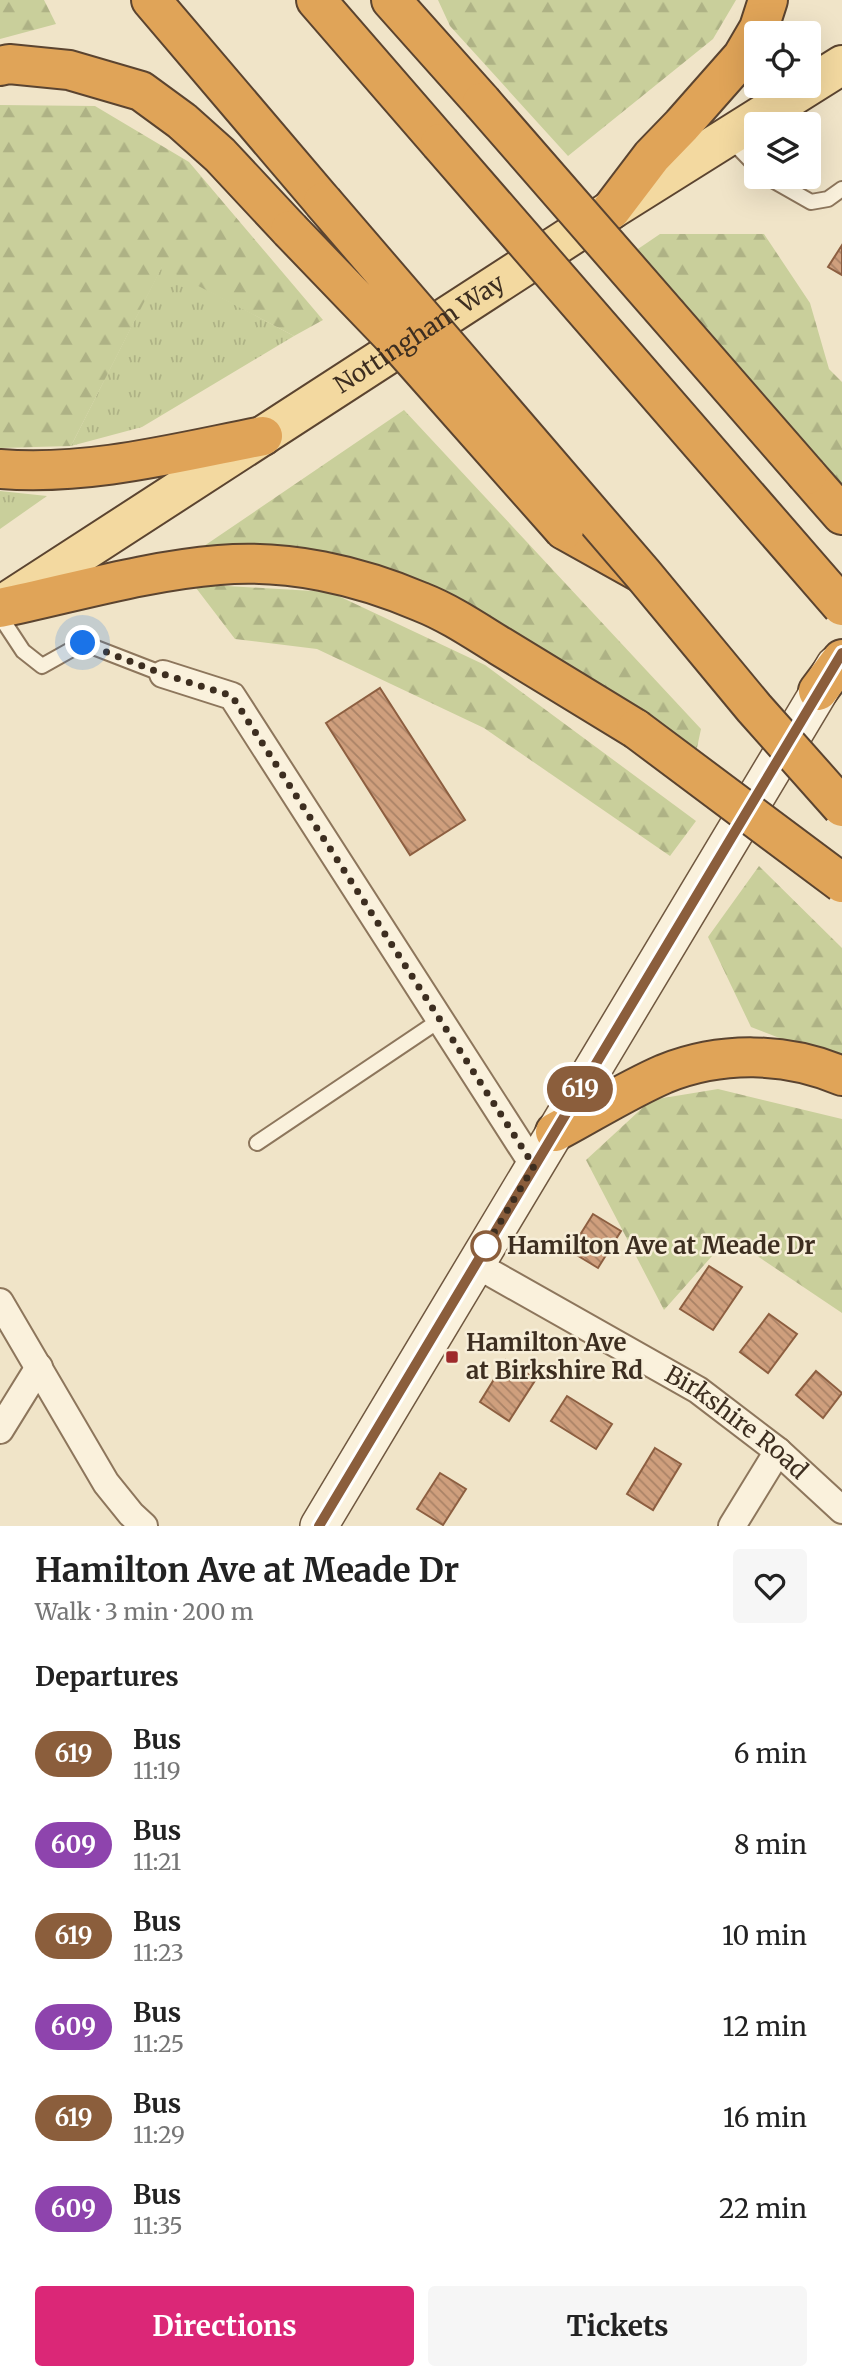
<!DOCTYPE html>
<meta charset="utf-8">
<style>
:root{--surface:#fff;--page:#f6f6f6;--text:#222;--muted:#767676;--accent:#db2777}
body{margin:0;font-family:Merriweather,serif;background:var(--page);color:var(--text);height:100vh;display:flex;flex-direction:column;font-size:26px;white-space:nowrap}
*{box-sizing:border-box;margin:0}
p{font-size:23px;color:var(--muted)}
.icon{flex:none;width:38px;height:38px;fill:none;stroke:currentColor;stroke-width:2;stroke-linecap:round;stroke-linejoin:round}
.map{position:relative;height:1526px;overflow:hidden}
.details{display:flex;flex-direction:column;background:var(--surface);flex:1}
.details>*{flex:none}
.badge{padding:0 14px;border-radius:23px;font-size:24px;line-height:46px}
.tools{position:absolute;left:744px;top:21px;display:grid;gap:14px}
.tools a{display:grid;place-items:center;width:77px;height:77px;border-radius:7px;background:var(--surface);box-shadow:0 7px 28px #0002;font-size:35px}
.you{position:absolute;width:35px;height:35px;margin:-18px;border:5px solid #fff;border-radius:50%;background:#1a73e8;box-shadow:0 0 0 10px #1a73e833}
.map>.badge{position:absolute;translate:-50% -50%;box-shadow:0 0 0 4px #fff}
h2{padding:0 35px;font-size:26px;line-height:63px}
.round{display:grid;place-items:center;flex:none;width:74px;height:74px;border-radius:7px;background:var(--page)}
.headline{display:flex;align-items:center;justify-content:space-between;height:119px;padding:0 35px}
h1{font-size:33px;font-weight:700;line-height:52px}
.primary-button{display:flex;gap:14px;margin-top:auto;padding:14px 35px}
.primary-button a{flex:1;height:80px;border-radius:7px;background:var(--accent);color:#fff;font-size:28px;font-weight:700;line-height:80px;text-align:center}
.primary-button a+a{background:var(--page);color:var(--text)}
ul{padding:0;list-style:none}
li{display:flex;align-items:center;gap:21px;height:91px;padding:0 35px}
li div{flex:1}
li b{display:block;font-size:26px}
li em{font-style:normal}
li .badge{min-width:77px;font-weight:700;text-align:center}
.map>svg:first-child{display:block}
</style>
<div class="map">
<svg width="842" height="1526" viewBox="0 0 842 1526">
<defs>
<pattern id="grass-tufts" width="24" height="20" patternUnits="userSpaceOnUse" patternTransform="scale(1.75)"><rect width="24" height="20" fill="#c9cf9b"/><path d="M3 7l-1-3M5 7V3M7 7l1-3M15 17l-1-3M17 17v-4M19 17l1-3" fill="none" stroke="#aeb285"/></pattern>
<pattern id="forest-firs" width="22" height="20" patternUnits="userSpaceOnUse" patternTransform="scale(1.75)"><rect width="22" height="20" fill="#c9cf9b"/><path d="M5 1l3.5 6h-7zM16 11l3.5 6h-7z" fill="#aeb285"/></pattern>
<pattern id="building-back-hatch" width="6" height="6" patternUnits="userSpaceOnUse" patternTransform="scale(1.75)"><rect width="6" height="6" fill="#cf9f7d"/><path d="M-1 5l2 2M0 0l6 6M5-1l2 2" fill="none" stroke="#a98266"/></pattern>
</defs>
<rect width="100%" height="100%" fill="#f0e4c8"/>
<path fill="url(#grass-tufts)" d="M162 266 294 336 142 427 71 446Z
M0 491 47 496 0 529Z"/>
<path fill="url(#forest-firs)" d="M0 0H44L56 24 0 39Z
M438 0H736L713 39 568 156 450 26Z
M0 105 95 106 189 162 323 320 294 336 162 267 71 446 0 448Z
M660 234H764L810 303 829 369 842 382V486L635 251Z
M404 410 701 729 695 757 515 632 344 555 204 546Z
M193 584 330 592 485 665 696 821 670 856 484 728 317 649 235 639Z
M759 866 842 948V1062L751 1027 708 937Z
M718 1089 842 1119V1313L729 1237 664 1310 586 1160 651 1100Z"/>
<path fill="url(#building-back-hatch)" stroke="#8d5f41" stroke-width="2" d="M842 245V275L828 267Z
M380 688 465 820 410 855 326 723Z
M593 1214 621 1231 598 1268 570 1251Z
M709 1266 742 1287 713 1330 680 1309Z
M769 1314 797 1334 768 1373 740 1352Z
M506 1360 536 1379 509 1421 480 1402Z
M816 1371 842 1393 823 1418 796 1395Z
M567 1396 612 1424 596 1449 551 1421Z
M655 1448 681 1464 653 1510 627 1494Z
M440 1473 466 1489 443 1525 417 1509Z"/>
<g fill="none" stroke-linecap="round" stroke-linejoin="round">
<g stroke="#8d765c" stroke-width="18">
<path id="service" d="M729 138 756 166
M767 177 811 202 828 199 842 189
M0 616 23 651 42 666 83 643 163 674
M257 1143 440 1020"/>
</g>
<g stroke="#8d765c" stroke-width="30">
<g id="minor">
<path d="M163 674 232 696 534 1166"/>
<path id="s1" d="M475 1264 698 1390 778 1451 842 1510"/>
<path d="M0 1302 106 1483 131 1514 144 1526"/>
<path d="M0 1430 39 1367"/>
<path d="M732 1526 778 1451"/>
</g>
</g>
<g stroke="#6f573f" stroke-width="40">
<path id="secondary" d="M319 1526 835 665"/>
</g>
<g stroke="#5b4430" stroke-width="42">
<g id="primary">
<path id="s2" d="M0 606 611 210 842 65"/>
</g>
</g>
<g stroke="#5b4430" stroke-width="42">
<path id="motorway" d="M151 0 323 202
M316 0 440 143
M391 0 482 102
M0 66 9 64 69 70 141 91 182 121 220 155 290 230
M611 210 652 156 682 125 742 57 759 28 768 0
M0 469C89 476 176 453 263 436
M807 475 842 515
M564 530 641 573
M0 608C72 593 145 571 219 565 287 559 358 575 421 602 449 613 474 630 500 646 545 673 590 701 636 729
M818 691 842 659
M555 1132C591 1113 627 1090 664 1074 721 1051 786 1052 842 1076"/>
</g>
<use href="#service" stroke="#faf1dc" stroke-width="14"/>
<use href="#minor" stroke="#faf1dc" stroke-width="26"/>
<use href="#secondary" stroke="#faf1dc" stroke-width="37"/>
<use href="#primary" stroke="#f3d9a0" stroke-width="38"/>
<use href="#motorway" stroke="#e0a458" stroke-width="38"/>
<g stroke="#5b4430" stroke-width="42" stroke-linecap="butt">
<path id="motorway-bridge" d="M482 102 807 475
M440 143 842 606
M323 202 643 574 754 708 842 807
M290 230 394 338 564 530
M636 729 842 883"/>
</g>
<use href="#motorway-bridge" stroke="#e0a458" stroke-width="38"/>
</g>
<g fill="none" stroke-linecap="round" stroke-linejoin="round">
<g stroke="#fff" stroke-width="16">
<path id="line" d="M319 1526 842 653"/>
</g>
<use href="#line" stroke="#8b5e3c" stroke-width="10"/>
<path stroke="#3d2e20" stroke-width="7" stroke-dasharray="0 12.6" d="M83 643 163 674 232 696 534 1166 486 1246"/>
</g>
<circle fill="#fff" stroke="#8b5e3c" stroke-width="3.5" cx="486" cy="1246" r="14"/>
<rect fill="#9e2a2b" stroke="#f7eed8" stroke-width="2.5" x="445" y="1350" width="14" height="14" rx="3.5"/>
<g text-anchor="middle" stroke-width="5" stroke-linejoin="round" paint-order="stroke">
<g font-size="24" fill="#3d2e20" stroke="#f7eed8">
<text dy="8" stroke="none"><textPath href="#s2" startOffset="500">Nottingham Way</textPath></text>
<text dy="8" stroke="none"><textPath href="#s1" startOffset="306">Birkshire Road</textPath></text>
</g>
<g font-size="24" font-weight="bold" fill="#3d2e20" stroke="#f7eed8" text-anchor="start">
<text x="507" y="1254">Hamilton Ave at Meade Dr</text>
</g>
<g font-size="24" font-weight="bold" fill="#3d2e20" stroke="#f7eed8" text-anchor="start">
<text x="466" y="1351">Hamilton Ave<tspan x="466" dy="28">at Birkshire Rd</tspan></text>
</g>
</g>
</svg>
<div class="tools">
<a><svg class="icon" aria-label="locate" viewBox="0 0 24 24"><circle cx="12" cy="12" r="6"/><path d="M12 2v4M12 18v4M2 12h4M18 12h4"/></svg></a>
<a><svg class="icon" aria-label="layers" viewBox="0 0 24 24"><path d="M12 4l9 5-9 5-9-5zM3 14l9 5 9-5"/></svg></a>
</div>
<div class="you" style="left:83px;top:643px"></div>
<b class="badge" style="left:580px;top:1089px;background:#8b5e3c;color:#fff">619</b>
</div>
<section class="details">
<div class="headline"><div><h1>Hamilton Ave at Meade Dr</h1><p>Walk · 3 min · 200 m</p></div><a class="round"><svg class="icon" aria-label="heart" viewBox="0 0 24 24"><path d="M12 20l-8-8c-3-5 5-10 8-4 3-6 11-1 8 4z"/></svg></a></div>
<h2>Departures</h2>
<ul>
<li><span class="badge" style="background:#8b5e3c;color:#fff">619</span><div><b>Bus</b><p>11:19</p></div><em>6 min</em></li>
<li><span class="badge" style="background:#8e44ad;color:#fff">609</span><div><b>Bus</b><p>11:21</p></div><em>8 min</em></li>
<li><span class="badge" style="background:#8b5e3c;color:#fff">619</span><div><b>Bus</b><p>11:23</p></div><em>10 min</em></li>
<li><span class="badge" style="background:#8e44ad;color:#fff">609</span><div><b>Bus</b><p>11:25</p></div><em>12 min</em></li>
<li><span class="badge" style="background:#8b5e3c;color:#fff">619</span><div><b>Bus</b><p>11:29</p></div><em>16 min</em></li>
<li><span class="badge" style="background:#8e44ad;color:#fff">609</span><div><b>Bus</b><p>11:35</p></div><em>22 min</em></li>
</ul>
<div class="primary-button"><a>Directions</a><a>Tickets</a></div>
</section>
